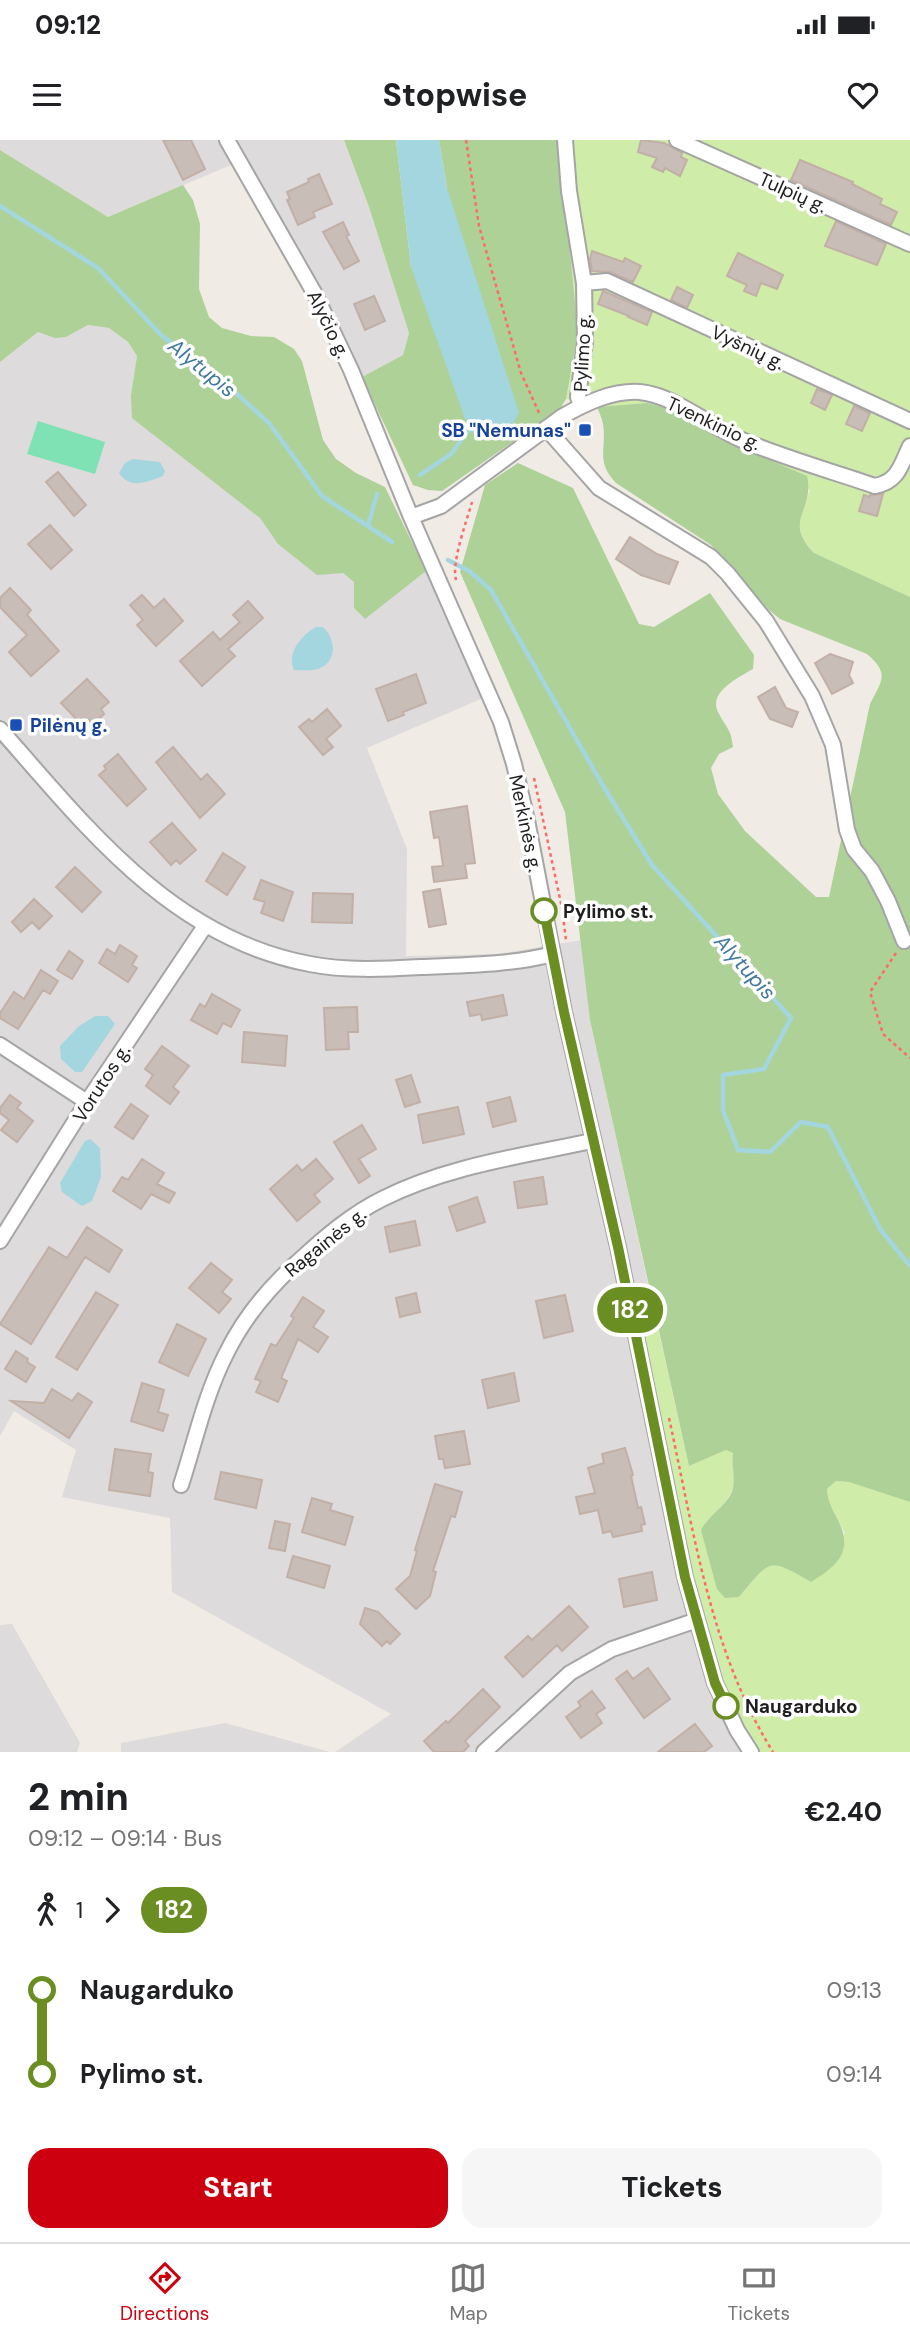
<!DOCTYPE html>
<meta charset="utf-8">
<style>
:root{--surface:#fff;--page:#f6f6f6;--text:#202124;--muted:#757577;--line:#e0e0e0;--accent:#cd0010}
body{margin:0;font-family:"DM Sans",sans-serif;background:var(--page);color:var(--text);height:100vh;display:flex;flex-direction:column;font-size:26px;white-space:nowrap}
*{box-sizing:border-box;margin:0}
p{font-size:23px;color:var(--muted)}
.icon{flex:none;width:38px;height:38px;fill:none;stroke:currentColor;stroke-width:2;stroke-linecap:round;stroke-linejoin:round}
.map{position:relative;height:1612px;overflow:hidden}
.sheet{display:flex;flex-direction:column;background:var(--surface);flex:1}
.sheet>*{flex:none}
.badge{padding:0 14px;border-radius:23px;font-size:24px;line-height:46px}
.map>.badge{position:absolute;translate:-50% -50%;box-shadow:0 0 0 4px #fff}
.legs{display:flex;align-items:center;gap:10px;height:77px;padding:0 28px;font-size:23px}
.legs p{margin-inline-start:auto}
.head{display:flex;align-items:center;justify-content:space-between;height:119px;padding:0 28px}
h1{font-size:38px;font-weight:800;line-height:52px}
.cta{display:flex;gap:14px;margin-top:auto;padding:14px 28px}
.cta a{flex:1;height:80px;border-radius:21px;background:var(--accent);color:#fff;font-size:28px;font-weight:800;line-height:80px;text-align:center}
.cta a+a{background:var(--page);color:var(--text)}
ul{padding:0 28px;list-style:none}
li{display:flex;align-items:center;gap:24px;height:84px;font-size:26px}
li i{display:grid;place-items:center;width:10px;height:100%;margin:0 9px;background:currentColor}
li i::after{content:'';width:18px;height:18px;margin:-9px;border:5px solid;border-radius:50%;background:var(--surface)}
li p{margin-inline-start:auto}
li:first-child i{background:linear-gradient(#0000 50%,currentColor 0)}
li:last-child i{background:linear-gradient(currentColor 50%,#0000 0)}
.status{display:flex;justify-content:space-between;align-items:center;height:49px;padding:0 35px;background:var(--surface);direction:ltr}
.status svg{height:19px;fill:currentColor}
header{display:flex;justify-content:space-between;align-items:center;height:91px;padding:0 28px;background:var(--surface);font-size:32px;font-weight:800}
.tabs{display:flex;justify-content:space-around;align-items:center;height:98px;border-top:2px solid var(--line);background:var(--surface);font-size:19px;color:var(--muted)}
.tabs a{display:grid;justify-items:center;gap:4px}
.tabs .on{color:var(--accent)}
.map>svg:first-child{display:block}
</style>
<div class="status"><b>09:12</b><svg viewBox="0 0 49 12"><path d="M0 12V9h3v3zM5 12V6h3v6zM10 12V3h3v9zM15 12V0h3v12zM26 1h20v11H26zM47 4h2v5h-2z"/></svg></div>
<header><svg class="icon" aria-label="menu" viewBox="0 0 24 24"><path d="M4 6h16M4 12h16M4 18h16"/></svg>Stopwise<svg class="icon" aria-label="heart" viewBox="0 0 24 24"><path d="M12 20l-8-8c-3-5 5-10 8-4 3-6 11-1 8 4z"/></svg></header>
<div class="map">
<svg width="910" height="1612" viewBox="0 0 910 1612">
<rect width="100%" height="100%" fill="#f0ebe4"/>
<path fill="#dddbdb" d="M0 0H344L369 67 409 193 403 215 362 237 318 147 245 19 108 77 0 10Z
M88 185 109 188 128 202 137 216 131 255 260 378 278 404 343 433 354 442V468L364 478 426 431 483 558 367 608 407 709 406 816 498 814 582 800 590 880 650 1153 635 1158 699 1464 758 1612H335L391 1574 172 1452 170 1378 62 1357 76 1310 14 1271 0 1296V222L38 192 66 197Z
M12 1484 80 1603 77 1612H0V1485Z
M225 1583 330 1612H121V1603Z"/>
<path fill="#cfeca8" d="M559 0H910V457L814 413C791 388 801 378 810 350L663 267 647 263 597 267 566 259 578 193Z
M650 1153 689 1326 726 1310 733 1313C732 1323 734 1331 734 1341 734 1358 715 1371 705 1383L739 1457C771 1419 768 1417 811 1442L845 1393 827 1359V1349L836 1341 849 1342 910 1362V1612H758L754 1606 724 1547 699 1464 635 1158Z"/>
<path fill="#add197" d="M344 0H396L411 127 447 48 439 0H559L578 193 566 259 560 269 442 351 428 350 413 345 362 237 403 215 409 193 369 67Z
M0 10 108 77 183 45 193 60 200 84 199 149 209 177 222 188 251 196 274 197 294 209 302 221 323 300 336 319 356 333 385 347 426 431 365 479 354 468V442L343 433 317 435 278 404 260 378 132 278 131 255 137 216 128 202 109 188 88 185 66 197 55 198 38 192 0 222Z
M647 263 663 267 730 303 807 336C815 372 782 379 814 413L910 457V1362L849 1342 836 1341 827 1349C827 1361 833 1370 838 1380 854 1412 837 1426 811 1442 768 1417 771 1419 739 1457L725 1458 717 1449 701 1390C708 1376 724 1367 731 1354 737 1342 731 1325 733 1313L726 1310 689 1326 590 880 565 672 460 432 485 345 518 323 573 348 639 484 654 487 710 453 754 515 753 529C739 537 708 552 718 572 726 588 731 588 733 607L719 614 711 628 718 654 745 691 816 757H829L870 564C882 540 890 534 867 514L780 479 769 470 711 405 616 343C595 321 607 309 603 284 602 278 599 272 597 267Z"/>
<path fill="#7fe2b4" d="M38 281 105 302 95 334 27 314Z"/>
<path fill="#a3d6df" d="M396 0H439L447 48 519 273C511 289 502 298 483 300L469 290 411 127Z
M133 319 160 322 165 331 163 336C147 342 130 350 119 333L125 323Z
M316 487H323C336 499 338 521 318 529 311 531 301 530 294 530 286 513 302 495 316 487Z
M95 876H108L115 884 82 932H75L61 919 60 906 78 887Z
M90 999 100 1008 101 1037 92 1061 82 1066 62 1052 60 1043 85 1001Z"/>
<g fill="none" stroke-linecap="round" stroke-linejoin="round">
<path stroke="#a3d6df" stroke-width="4.5" d="M0 66 98 128 161 195 229 247 269 283 322 356 392 402
M420 335 451 314 469 290
M368 386 377 354
M448 420 469 431 491 450 602 644 652 725 791 878 764 929 723 935V970L738 1010 770 1012 801 982 828 987 880 1089 910 1126"/>
</g>
<path fill="#c8bdb7" stroke="#c2b0a6" stroke-width="2" d="M163 0H191L205 29 183 40Z
M641 0 664 3 682 13 681 17 687 20 680 36 665 28 663 32 652 27 657 18 638 12Z
M800 20 853 42 852 44 882 59 880 64 897 72 891 85 791 40Z
M319 34 332 64 313 72 315 77 298 85 287 60 290 59 287 52 309 42 308 39Z
M836 81 886 104 877 125 825 106Z
M343 82 349 95 346 96 359 121 344 129 323 92Z
M592 111 623 122 625 118 641 126 633 142 610 132 592 131 590 119Z
M738 113 783 135 777 149 761 143 756 156 744 151 747 145 727 136Z
M677 147 693 155 687 168 671 160Z
M603 151 652 172 647 185 628 177 629 176 598 164Z
M374 156 385 181 365 190 354 164Z
M817 249 832 255 825 270 811 263Z
M854 266 870 273 862 291 846 284Z
M58 332 86 365 74 376 46 342Z
M883 354 877 376 859 371 864 355 870 357V355Z
M50 385 72 410 51 429 28 404Z
M630 397 657 414 678 422 669 444 641 435 616 419Z
M10 448 31 470 27 475 59 511 31 536 9 512 27 495 0 467V458Z
M142 455 154 468 164 459 183 481 156 506 137 485 143 480 130 465Z
M248 461 263 478 228 509 235 516 202 546 180 521 213 492 220 500 240 482 233 475Z
M830 514 853 522 849 535 853 543 832 554 815 523Z
M416 534 426 563 403 572 404 575 388 581 376 549Z
M87 539 109 562 101 569 104 574 93 584 89 580 83 586 61 563Z
M775 547 786 568 798 572 792 587 770 579 758 557Z
M327 569 341 586 326 599 333 607 323 615 299 587 309 579 312 582Z
M173 607 201 640 207 634 225 654 200 678 156 622Z
M118 614 146 649 127 666 99 635 106 629 104 626Z
M467 666 475 723 465 724 467 738 434 742 432 727 443 726 439 697 434 698 430 672Z
M172 683 196 710 180 724 176 720 171 725 150 702Z
M223 713 245 727 227 755 206 741Z
M75 727 101 752 82 772 56 747Z
M261 740 293 752 283 781 261 773 265 762 254 759Z
M440 749 446 784 429 787 423 752Z
M313 753 353 754 352 783 312 782Z
M34 759 52 776 39 789 32 782 21 792 12 782Z
M120 805 137 816 132 825 137 828 128 842 99 823 107 809 115 814Z
M69 811 83 821 72 839 57 830Z
M41 830 58 841 50 854 43 850 18 889 0 878V873L14 852 24 859Z
M212 854 240 870 231 887 223 883 217 894 191 880 200 864 205 867Z
M503 855 507 875 482 880 481 874 470 876 467 862Z
M357 867 358 892H348L349 909 326 910 324 868Z
M244 892 287 896 285 926 242 922Z
M162 906 189 926 173 947 179 952 170 964 146 946 153 935 145 929Z
M411 935 420 962 405 967 396 940Z
M10 955 21 963 17 968 33 981 17 1002 1 990 9 980 0 973V968Z
M510 957 516 981 493 987 487 963Z
M131 964 148 976 133 999 115 987Z
M458 967 464 994 423 1003 418 975Z
M362 985 376 1009 359 1019 370 1036 359 1043 334 1002Z
M142 1019 164 1033 157 1044 175 1053 169 1063 151 1054 141 1069 113 1051 122 1037 128 1040Z
M316 1019 333 1039 314 1055 320 1062 297 1081 270 1049 297 1025 302 1031Z
M543 1037 547 1064 518 1068 514 1042Z
M477 1057 485 1082 457 1091 449 1067Z
M415 1081 420 1105 390 1112 385 1087Z
M87 1087 122 1110 109 1132 85 1117 31 1204 0 1184 49 1107 67 1118Z
M211 1123 232 1140 222 1152 231 1159 219 1173 189 1148Z
M96 1152 118 1165 77 1230 56 1217Z
M416 1153 420 1172 400 1177 396 1158Z
M565 1155 573 1191 544 1198 536 1161Z
M303 1157 324 1171 313 1187 328 1197 318 1212 298 1199 281 1238 287 1241 278 1262 256 1252 261 1241 255 1239 271 1204 276 1206 294 1178 291 1176Z
M177 1184 206 1199 188 1236 159 1222Z
M16 1211 28 1219 27 1222 35 1227 26 1242 5 1229Z
M514 1233 519 1261 488 1268 482 1240Z
M142 1243 164 1250 158 1272 168 1275 163 1291 131 1281Z
M52 1249 72 1261 78 1253 92 1262 69 1298 11 1261 44 1263Z
M464 1291 470 1324 445 1328 443 1319H439L435 1296Z
M625 1308 633 1335 631 1336 638 1368 641 1367 645 1384 641 1385 642 1391 613 1397 611 1391 603 1393 598 1370 580 1374 576 1357 595 1353 588 1328 604 1323 602 1314Z
M115 1309 151 1314 148 1332 153 1333 150 1356 109 1350Z
M221 1332 262 1340 256 1368 215 1359Z
M435 1344 462 1352 455 1377 451 1376 433 1431 436 1432 430 1456 416 1469 396 1449 410 1436 417 1411 415 1410Z
M312 1358 332 1364 330 1370 353 1377 345 1405 302 1392Z
M275 1381 290 1384 285 1411 269 1408Z
M293 1416 330 1426 324 1448 287 1437Z
M652 1432 657 1460 624 1467 619 1439Z
M569 1466 588 1487 562 1511 557 1505 523 1537 505 1517 528 1496 532 1500Z
M365 1468 378 1472 400 1494 390 1504 387 1501 382 1506 360 1484Z
M648 1528 670 1559 644 1578 616 1539 627 1531 633 1539Z
M483 1549 500 1567 465 1601 469 1606 463 1612H434L424 1601 446 1581 448 1583Z
M592 1551 605 1568 596 1574 602 1583 581 1598 566 1577 581 1566 578 1562Z
M695 1584 712 1606 704 1612H658Z"/>
<g fill="none" stroke-linecap="round" stroke-linejoin="round">
<g stroke="#a5a5a5" stroke-width="18">
<path id="minor" d="M227 0 316 156 351 230 411 377 501 582 514 624 527 680 564 872 618 1107 685 1437 715 1543 737 1590 751 1612
M565 0 569 51 584 143 585 202 578 257 581 266
M677 0 910 104
M584 143 607 141 910 281
M546 288 599 348 711 417 728 434 766 481 812 556 833 605 847 690 854 709 872 731 888 761 904 801
M411 377 441 366 563 276C586 263 613 250 640 252 676 256 709 286 742 300 785 318 831 331 875 346 898 342 901 325 910 306
M0 589C87 688 173 799 310 824 345 831 385 829 421 827 464 825 511 825 553 814
M0 905 87 962
M0 1101 87 962 205 786
M181 1345C195 1302 205 1255 226 1214 244 1177 270 1146 301 1119 326 1096 352 1074 382 1059 447 1026 522 1016 592 1001
M484 1612 570 1533 612 1509 697 1480"/>
</g>
<path stroke="#ff6a66" stroke-width="2.5" stroke-dasharray="3.5 3.5" stroke-linecap="butt" d="M466 0 479 86 521 233 540 275
M456 440C451 423 467 380 472 362
M534 638 562 768 566 800
M896 813 870 852 883 894 910 918
M669 1278C694 1392 710 1511 773 1612"/>
<use href="#minor" stroke="#fff" stroke-width="14"/>
</g>
<g fill="none" stroke-linecap="round" stroke-linejoin="round">
<g stroke="#fff" stroke-width="16">
<path id="line-1" d="M544 771 564 872 618 1107 685 1437 715 1543 726 1566"/>
</g>
<use href="#line-1" stroke="#6b8e23" stroke-width="10"/>
</g>
<g fill="#1a4fb4" stroke="#fff" stroke-width="2.5">
<rect x="578" y="283" width="14" height="14" rx="3.5"/>
<rect x="9" y="578" width="14" height="14" rx="3.5"/>
</g>
<g fill="#fff" stroke="#6b8e23" stroke-width="3.5">
<circle cx="544" cy="771" r="12"/>
<circle cx="726" cy="1566" r="12"/>
</g>
<g text-anchor="middle" stroke-width="7" stroke-linejoin="round" paint-order="stroke">
<g font-size="19" fill="#1e1e1e" stroke="#fff">
<text transform="translate(793 52) rotate(24)" y="7">Tulpių g.</text>
<text transform="translate(329 184) rotate(64)" y="7">Alyčio g.</text>
<text transform="translate(748 207) rotate(25)" y="7">Vyšnių g.</text>
<text transform="translate(582 213) rotate(-87)" y="7">Pylimo g.</text>
<text transform="translate(714 283) rotate(25)" y="7">Tvenkinio g.</text>
<text transform="translate(526 683) rotate(78)" y="7">Merkinės g.</text>
<text transform="translate(101 943) rotate(-57)" y="7">Vorutos g.</text>
<text transform="translate(325 1102) rotate(-39)" y="7">Ragainės g.</text>
</g>
<g font-size="19" font-weight="bold" fill="#164399" stroke="#fff" text-anchor="end">
<text x="571" y="297">SB "Nemunas"</text>
<text x="30" y="592" text-anchor="start">Pilėnų g.</text>
</g>
<g font-size="19" font-weight="bold" fill="#1e1e1e" stroke="#fff" text-anchor="start">
<text x="563" y="778">Pylimo st.</text>
<text x="745" y="1573">Naugarduko</text>
</g>
<g font-size="21" font-style="italic" fill="#4279a2" stroke="#fff">
<text transform="translate(202 228) rotate(39)" y="7">Alytupis</text>
<text transform="translate(745 827) rotate(48)" y="7">Alytupis</text>
</g>
</g>
</svg>
<b class="badge" style="left:630px;top:1170px;background:#6b8e23;color:#fff">182</b>
</div>
<section class="sheet">
<div class="head"><div><h1>2 min</h1><p>09:12 – 09:14 · Bus</p></div><b>€2.40</b></div>
<div class="legs"><svg class="icon" aria-label="walk" viewBox="0 0 24 24"><circle cx="13" cy="4" r="2"/><path d="M13 8l-2 6 4 7M11 14l-3 7M7 12l3-4h3l4 4"/></svg>1<svg class="icon" aria-label="forward" viewBox="0 0 24 24"><path d="M9 5l7 7-7 7"/></svg><b class="badge" style="background:#6b8e23;color:#fff">182</b></div>
<ul>
<li><i style="color:#6b8e23"></i><b>Naugarduko</b><p>09:13</p></li>
<li><i style="color:#6b8e23"></i><b>Pylimo st.</b><p>09:14</p></li>
</ul>
<div class="cta"><a>Start</a><a>Tickets</a></div>
</section>
<nav class="tabs">
<a class="on"><svg class="icon" aria-label="directions" viewBox="0 0 24 24"><path d="M12 3l9 9-9 9-9-9zM9 14v-3h6M13 9l2 2-2 2"/></svg>Directions</a>
<a><svg class="icon" aria-label="map" viewBox="0 0 24 24"><path d="M3 6l6-2 6 2 6-2v14l-6 2-6-2-6 2zM9 4v14M15 6v14"/></svg>Map</a>
<a><svg class="icon" aria-label="tickets" viewBox="0 0 24 24"><path d="M3 7h18v10H3zM15 7v10"/></svg>Tickets</a>
</nav>
